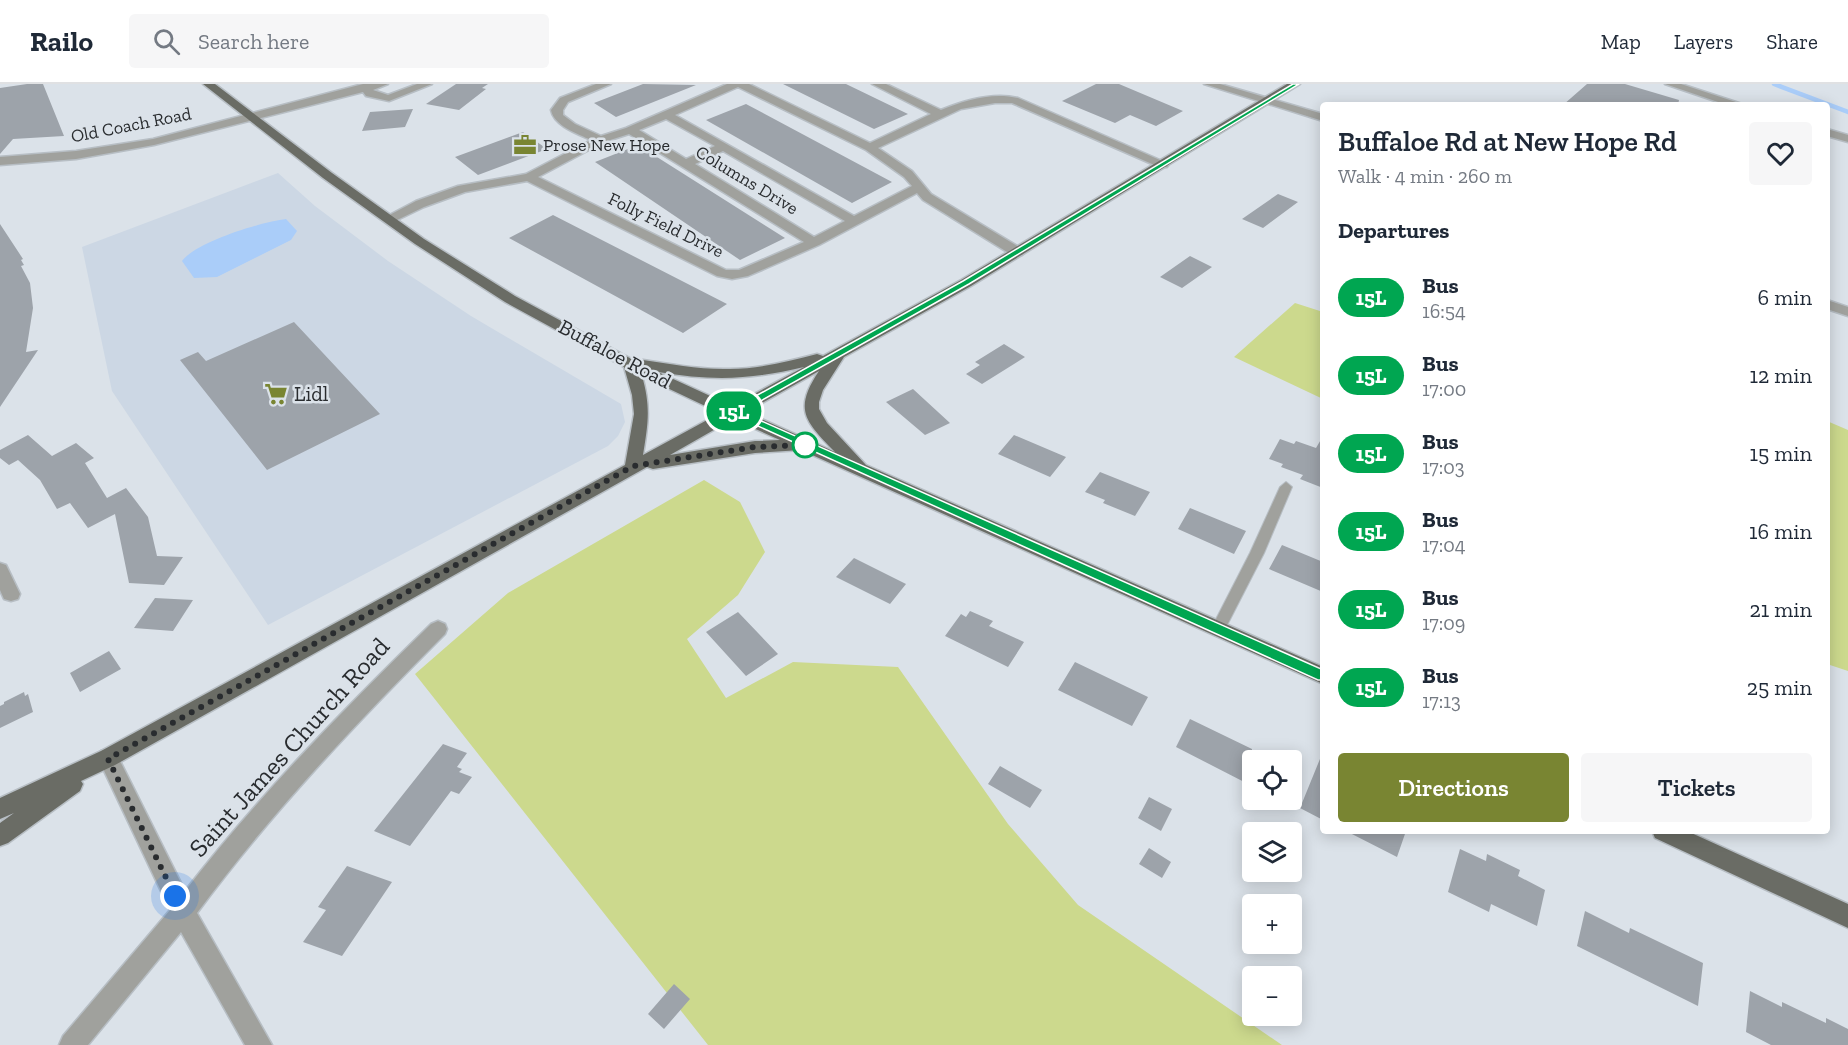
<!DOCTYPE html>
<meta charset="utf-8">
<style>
:root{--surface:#fff;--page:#f6f6f7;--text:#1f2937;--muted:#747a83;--line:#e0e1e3;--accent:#798532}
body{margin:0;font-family:"Zilla Slab",serif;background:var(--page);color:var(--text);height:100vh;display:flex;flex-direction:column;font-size:22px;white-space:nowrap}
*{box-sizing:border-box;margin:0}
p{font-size:20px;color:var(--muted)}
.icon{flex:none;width:33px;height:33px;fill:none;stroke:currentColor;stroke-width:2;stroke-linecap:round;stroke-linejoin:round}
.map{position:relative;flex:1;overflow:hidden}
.drawer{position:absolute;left:1320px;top:18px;width:510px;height:732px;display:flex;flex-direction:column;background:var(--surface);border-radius:6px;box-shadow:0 3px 15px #0003}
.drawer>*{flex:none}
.badge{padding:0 12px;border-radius:20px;font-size:21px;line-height:39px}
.buttons{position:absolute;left:1242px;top:666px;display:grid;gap:12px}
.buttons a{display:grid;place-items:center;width:60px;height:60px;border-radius:6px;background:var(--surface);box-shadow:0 3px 15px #0003;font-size:30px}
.you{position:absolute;width:30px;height:30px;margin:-15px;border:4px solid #fff;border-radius:50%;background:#1a73e8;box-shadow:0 0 0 9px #1a73e833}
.map>.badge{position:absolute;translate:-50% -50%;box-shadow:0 0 0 3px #fff}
h2{padding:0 18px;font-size:22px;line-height:54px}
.round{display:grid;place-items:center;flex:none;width:63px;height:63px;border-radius:6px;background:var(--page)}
.headline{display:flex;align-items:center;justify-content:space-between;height:102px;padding:0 18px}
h1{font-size:28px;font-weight:600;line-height:45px}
.primary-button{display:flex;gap:12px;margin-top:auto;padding:12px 18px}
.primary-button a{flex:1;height:69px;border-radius:6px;background:var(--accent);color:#fff;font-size:24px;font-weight:600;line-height:69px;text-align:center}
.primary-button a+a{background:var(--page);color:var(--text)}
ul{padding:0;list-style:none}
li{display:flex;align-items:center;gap:18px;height:78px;padding:0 18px}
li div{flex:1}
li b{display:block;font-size:22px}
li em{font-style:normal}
li .badge{min-width:66px;font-weight:700;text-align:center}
header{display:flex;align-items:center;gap:36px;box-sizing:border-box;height:84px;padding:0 30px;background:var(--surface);border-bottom:2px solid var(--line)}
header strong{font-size:28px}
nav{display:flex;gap:33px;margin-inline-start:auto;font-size:21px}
.search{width:420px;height:54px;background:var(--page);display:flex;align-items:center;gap:15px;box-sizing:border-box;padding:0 21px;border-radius:6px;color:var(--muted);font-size:22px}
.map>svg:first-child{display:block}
</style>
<header>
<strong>Railo</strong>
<div class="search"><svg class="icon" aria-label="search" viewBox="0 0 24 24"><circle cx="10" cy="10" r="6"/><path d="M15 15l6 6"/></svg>Search here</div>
<nav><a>Map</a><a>Layers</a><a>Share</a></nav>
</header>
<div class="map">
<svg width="1848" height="961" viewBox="0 0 1848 961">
<rect width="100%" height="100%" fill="#dbe2e9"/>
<path fill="#ccd7e4" d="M278 89 315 122 388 177 471 232 621 320 625 338 618 352 608 362 268 541 112 307 82 163Z"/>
<path fill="#ccd98d" d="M1295 219 1323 228V315L1234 273Z
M1827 337 1848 346V587L1827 580Z
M704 396 740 418 765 468 738 511 687 555 726 614 793 578 898 583 1008 740 1078 821 1282 961H708L415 590 508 509Z"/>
<path fill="#aacdf9" d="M286 135 297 147 291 156 217 193 194 194 182 177C196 158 261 138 286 135Z"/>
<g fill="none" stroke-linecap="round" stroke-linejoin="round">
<path stroke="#aacdf9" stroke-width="4.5" d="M1774 0 1848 28"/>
</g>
<path fill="#9da3aa" d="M27 0H43L64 52 13 55 0 70V4Z
M456 0H488L482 4 486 5 459 26 426 20Z
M643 0 696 1 616 33 594 19Z
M783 0H846L908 30 874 45Z
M1096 0H1119L1183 27 1156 42 1130 31 1115 39 1062 17Z
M1587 0H1625L1679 16 1678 21H1563Z
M746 20 892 98 852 119 706 36Z
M413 25 405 43 362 47 370 28Z
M523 48 547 65 478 91 455 73Z
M638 61 785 154 740 176 595 78Z
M1278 110 1298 118 1263 144 1242 135Z
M553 131 727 220 683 249 509 154Z
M0 140 23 175 21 176 24 181 21 182 30 199 33 224 26 268 38 266 0 323Z
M1190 172 1212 183 1182 204 1160 193Z
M294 238 380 330 267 386 180 276 198 268 206 277Z
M1004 260 1025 273 982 300 966 290 980 281 975 278Z
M913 305 950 339 925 351 886 318Z
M28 351 52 372 76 359 94 374 85 379 107 414 126 404 148 433 157 472 183 473 164 501 129 499 115 430 88 444 70 419 57 425 40 396 18 376 9 381 0 374V366Z
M1014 351 1066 373 1050 393 998 370Z
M1323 352V404L1300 395 1303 391 1281 383 1283 380 1269 375 1280 355 1294 360 1296 357 1316 364Z
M1100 388 1150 408 1135 432 1103 419 1105 416 1085 408Z
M1190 424 1246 447 1234 470 1178 445Z
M1282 461 1323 478V508L1269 485Z
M854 474 906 500 890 520 836 493Z
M155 514 193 516 173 547 134 544Z
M970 527 993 537 989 542 1024 558 1008 583 945 552 961 530 966 533Z
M738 528 778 570 746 592 706 548Z
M109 567 121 585 80 608 70 589Z
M1075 578 1148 613 1132 642 1058 606Z
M24 608 25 612 28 610 33 628 0 644V622L4 620V618Z
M1190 635 1252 665V702L1176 663Z
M443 660 467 669 457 683 462 685 459 688 472 693 459 710 451 707 410 762 374 747Z
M1322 670H1323V736L1300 724Z
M1000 682 1042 706 1030 724 988 700Z
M1149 713 1172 725 1161 747 1138 734Z
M1346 747H1406L1397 773Z
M1149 764 1171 778 1162 794 1139 780Z
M1460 765 1486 777 1487 770 1520 786 1518 792 1545 806 1537 842 1491 820 1489 828 1448 808Z
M347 782 392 798 342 872 303 858 326 826 318 823Z
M1585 827 1629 849 1630 844 1703 879 1698 922 1577 862Z
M674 900 690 915 664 945 648 930Z
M1750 907 1782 923V918L1826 939V934L1848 945V961H1771L1746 948Z"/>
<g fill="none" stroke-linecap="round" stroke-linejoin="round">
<g stroke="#b7bec4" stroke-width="2">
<path id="lane" d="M1286 398 1292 403 1264 469 1223 549H1213L1211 545 1250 469 1280 403Z"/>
</g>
<g stroke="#b7bec4" stroke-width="3">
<path id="street" d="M363 0H388L373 6 388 11 417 0H432L389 17 366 12 363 8 154 61 76 75 0 81V73L76 67 153 55Z
M596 0H611L568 18 563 26V31L575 40 601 52 626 44 727 0H749L870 59 931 30 872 0H886L941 26C965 16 992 8 1018 14L1169 80 1167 83H1159L1012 19H995L961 25 878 64 912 87 931 110 1022 165 1024 168 1022 171H1012L923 116 917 109 819 161 748 192 732 195 717 192 527 97 465 108 424 123 393 138 388 139 382 135 416 117 458 102 526 90 591 56C578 50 554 42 551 26L560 14ZM738 3 866 66 904 93 912 102 854 132 675 31ZM666 35 715 62 686 75 639 46ZM629 50 804 158 739 186H726L538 93 604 58ZM723 67 845 137 814 153 695 80Z
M1204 0H1220L1323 30V37Z
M1665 0H1681L1745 21H1727Z
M1827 45 1848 51V58L1827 52Z
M1827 216 1848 223V232L1827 225Z
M0 479 6 481 20 510 18 515 11 517 4 515 0 506Z
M438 537 445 540 447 545 445 550C357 638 271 729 197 829L272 961H245L181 848 88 961H59L63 952 170 826 98 674 101 667 108 665 115 667 185 807C259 711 345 624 431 540Z"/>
</g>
<g stroke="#b7bec4" stroke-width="3">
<path id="primary" d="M203 0H215L332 89 424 155 515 212 637 278 643 276C672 280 701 286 730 285 760 285 789 277 817 270L823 272 961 196 1287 0H1300L971 202 844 273 823 306 819 318V325L827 339 866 381 1323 583V600L801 366 755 369 653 385 647 383 115 681 81 697 83 700 80 707 8 759 0 762V739L14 729 0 735V714L101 667 625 381 634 330 632 311 624 283 505 218 415 160 323 94ZM804 283 732 322 658 288C713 297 749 296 804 283ZM819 287C793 326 805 337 835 368L746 328ZM642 292 720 329 643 371C648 340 651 323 642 292ZM733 335 780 356 755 357 670 371Z
M1652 747H1687L1848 820V844L1655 754Z"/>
</g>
<use href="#lane" fill="#a0a19d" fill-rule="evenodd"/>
<use href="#street" fill="#a0a19d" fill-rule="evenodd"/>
<use href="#primary" fill="#6a6c65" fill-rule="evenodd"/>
</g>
<path fill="#00a651" stroke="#fff" stroke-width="1.5" d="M1293 0H1299L969 200 741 328 1328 588 1329 592 1328 596H1318L727 328 963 197Z"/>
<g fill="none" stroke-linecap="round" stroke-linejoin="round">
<path stroke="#292c2f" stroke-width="6" stroke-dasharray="0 10.8" d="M175 812 108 675 633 382 755 363 805 361"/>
</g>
<defs>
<g id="office-bare" transform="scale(1.8)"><path d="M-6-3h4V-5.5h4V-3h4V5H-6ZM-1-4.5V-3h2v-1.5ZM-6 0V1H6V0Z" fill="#798532" stroke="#dbe2e9" stroke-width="2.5" paint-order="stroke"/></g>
<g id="supermarket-bare" transform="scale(1.8)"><path d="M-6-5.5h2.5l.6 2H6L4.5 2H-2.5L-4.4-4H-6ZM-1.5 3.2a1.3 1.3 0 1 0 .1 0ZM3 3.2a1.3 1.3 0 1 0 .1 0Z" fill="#798532" stroke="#dbe2e9" stroke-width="2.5" paint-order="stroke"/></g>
</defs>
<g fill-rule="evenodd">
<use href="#office-bare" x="525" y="61"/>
<use href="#supermarket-bare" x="276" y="310"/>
</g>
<circle fill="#fff" stroke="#00a651" stroke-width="3" cx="805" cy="361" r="12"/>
<g text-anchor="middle" stroke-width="5" stroke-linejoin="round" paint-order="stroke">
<g font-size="18" fill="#292c2f" stroke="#dbe2e9">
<text transform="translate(131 41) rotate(-11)" y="6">Old Coach Road</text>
<text transform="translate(747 96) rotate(31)" y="6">Columns Drive</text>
<text transform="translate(666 141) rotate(26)" y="6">Folly Field Drive</text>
</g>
<g font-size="18" fill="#292c2f" stroke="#dbe2e9" text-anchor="start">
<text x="543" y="67">Prose New Hope</text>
</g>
<g font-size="21" fill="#292c2f" stroke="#dbe2e9">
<text transform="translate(615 270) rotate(28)" y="7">Buffaloe Road</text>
</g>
<g font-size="21" fill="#292c2f" stroke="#dbe2e9" text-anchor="start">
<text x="294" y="317">Lidl</text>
</g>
<g font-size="26" fill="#292c2f" stroke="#dbe2e9">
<text transform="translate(289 663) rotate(-48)" y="9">Saint James Church Road</text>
</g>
</g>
</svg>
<div class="buttons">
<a><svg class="icon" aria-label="locate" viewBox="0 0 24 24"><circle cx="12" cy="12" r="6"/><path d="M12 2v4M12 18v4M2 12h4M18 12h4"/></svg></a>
<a><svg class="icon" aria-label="layers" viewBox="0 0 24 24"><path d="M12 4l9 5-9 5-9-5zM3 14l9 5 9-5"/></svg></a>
<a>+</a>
<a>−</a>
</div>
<div class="you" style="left:175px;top:812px"></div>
<b class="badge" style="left:734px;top:327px;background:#00a651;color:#fff">15L</b>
<section class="drawer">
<div class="headline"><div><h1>Buffaloe Rd at New Hope Rd</h1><p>Walk · 4 min · 260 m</p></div><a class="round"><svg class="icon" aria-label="heart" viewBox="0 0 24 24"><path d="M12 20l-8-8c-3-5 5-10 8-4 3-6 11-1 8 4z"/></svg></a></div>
<h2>Departures</h2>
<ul>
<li><span class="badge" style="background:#00a651;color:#fff">15L</span><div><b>Bus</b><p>16:54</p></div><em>6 min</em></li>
<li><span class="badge" style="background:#00a651;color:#fff">15L</span><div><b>Bus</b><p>17:00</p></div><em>12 min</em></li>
<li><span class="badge" style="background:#00a651;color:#fff">15L</span><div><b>Bus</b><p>17:03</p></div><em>15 min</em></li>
<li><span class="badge" style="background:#00a651;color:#fff">15L</span><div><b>Bus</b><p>17:04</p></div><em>16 min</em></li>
<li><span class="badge" style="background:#00a651;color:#fff">15L</span><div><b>Bus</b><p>17:09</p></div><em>21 min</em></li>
<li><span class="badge" style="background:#00a651;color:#fff">15L</span><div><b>Bus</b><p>17:13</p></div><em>25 min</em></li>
</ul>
<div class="primary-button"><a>Directions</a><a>Tickets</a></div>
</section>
</div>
